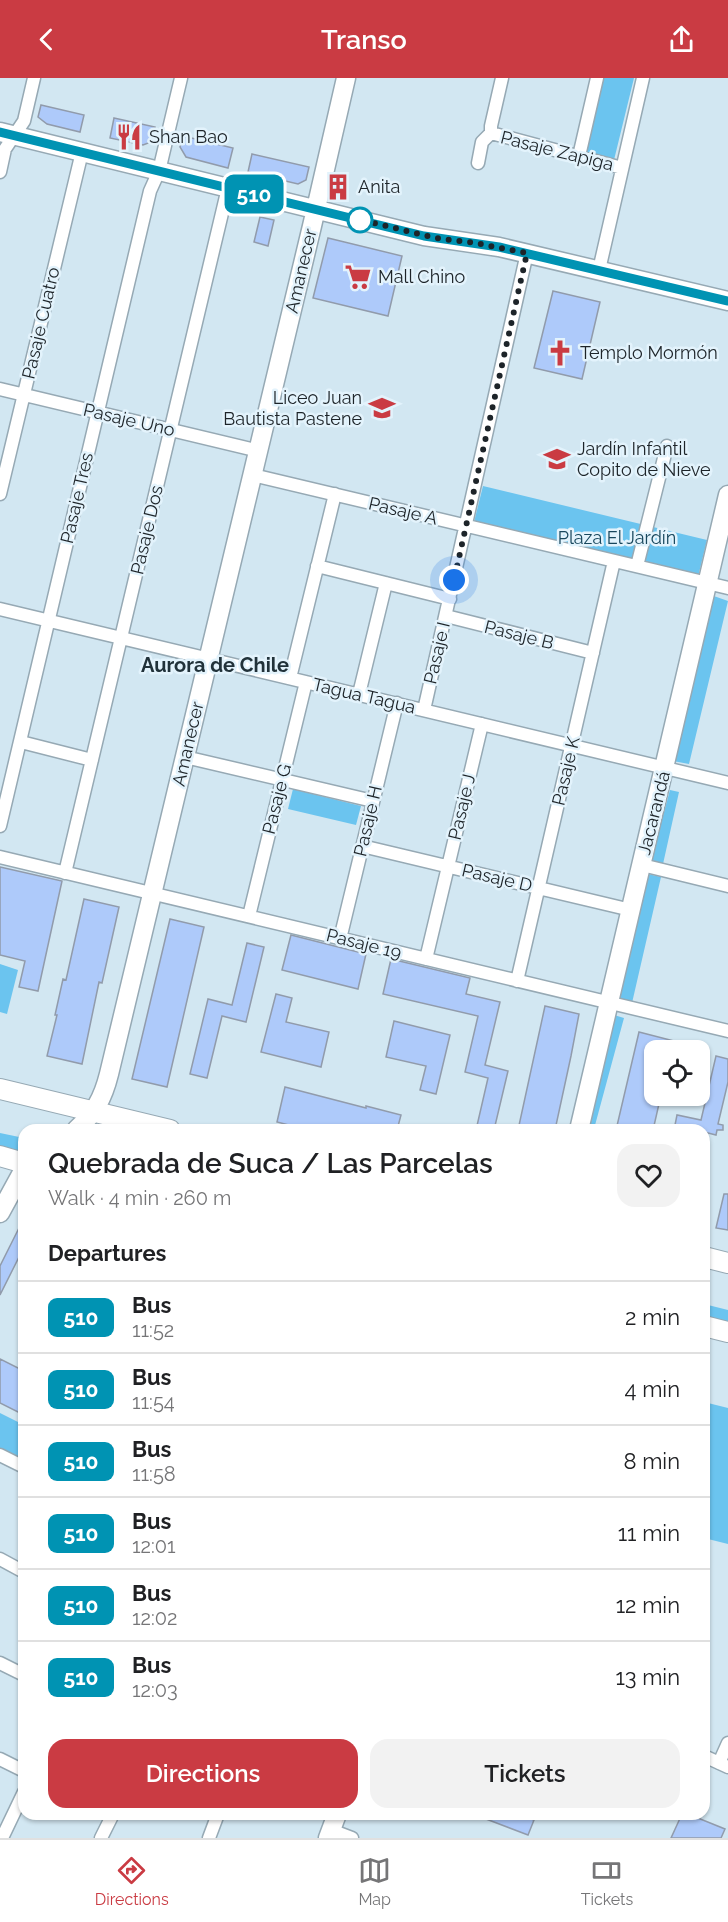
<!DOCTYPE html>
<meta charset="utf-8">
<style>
:root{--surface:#fff;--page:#f2f2f2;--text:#202124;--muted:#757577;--line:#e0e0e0;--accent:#ca3b43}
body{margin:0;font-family:Raleway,sans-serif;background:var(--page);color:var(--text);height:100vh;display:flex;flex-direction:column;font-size:22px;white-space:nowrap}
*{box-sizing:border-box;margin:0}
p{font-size:20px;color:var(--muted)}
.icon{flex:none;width:33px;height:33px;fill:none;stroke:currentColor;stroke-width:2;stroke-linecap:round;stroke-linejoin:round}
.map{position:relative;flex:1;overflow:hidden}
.drawer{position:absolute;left:18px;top:1046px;width:692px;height:696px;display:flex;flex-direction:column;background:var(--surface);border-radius:18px;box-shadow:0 2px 4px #0004}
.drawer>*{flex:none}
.badge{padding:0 12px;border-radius:9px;font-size:21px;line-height:39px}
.buttons{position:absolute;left:644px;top:962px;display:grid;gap:12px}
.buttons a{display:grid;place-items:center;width:66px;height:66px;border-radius:12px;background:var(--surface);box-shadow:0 2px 4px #0004;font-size:30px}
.you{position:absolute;width:30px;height:30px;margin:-15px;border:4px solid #fff;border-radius:50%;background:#1a73e8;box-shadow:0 0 0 9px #1a73e833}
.map>.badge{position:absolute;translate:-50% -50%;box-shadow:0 0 0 3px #fff}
h2{padding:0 30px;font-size:22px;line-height:54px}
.round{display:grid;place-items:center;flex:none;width:63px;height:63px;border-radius:18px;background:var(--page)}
.summary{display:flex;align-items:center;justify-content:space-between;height:102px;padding:0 30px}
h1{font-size:28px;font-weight:600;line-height:45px}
.primary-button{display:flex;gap:12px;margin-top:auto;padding:12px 30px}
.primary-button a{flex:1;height:69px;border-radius:18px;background:var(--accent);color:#fff;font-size:24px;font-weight:600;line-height:69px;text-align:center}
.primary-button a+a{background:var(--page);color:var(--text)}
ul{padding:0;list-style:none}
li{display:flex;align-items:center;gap:18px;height:72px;padding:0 30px;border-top:2px solid var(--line)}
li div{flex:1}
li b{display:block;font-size:22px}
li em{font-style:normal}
li .badge{min-width:66px;font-weight:700;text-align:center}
header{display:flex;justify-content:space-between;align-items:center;height:78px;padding:0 30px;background:var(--accent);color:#fff;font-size:27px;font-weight:600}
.dock{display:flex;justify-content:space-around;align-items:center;height:84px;border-top:2px solid var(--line);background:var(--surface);font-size:16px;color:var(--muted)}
.dock a{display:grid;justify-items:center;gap:3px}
.dock .selected{color:var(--accent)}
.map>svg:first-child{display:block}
</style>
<header><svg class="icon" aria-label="back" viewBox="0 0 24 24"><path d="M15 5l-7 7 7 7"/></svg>Transo<svg class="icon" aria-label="share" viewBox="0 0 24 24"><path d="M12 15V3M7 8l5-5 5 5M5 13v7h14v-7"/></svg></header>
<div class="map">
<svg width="728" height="1760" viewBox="0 0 728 1760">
<rect width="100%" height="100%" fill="#d2e7f2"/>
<path fill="#6bc4ef" d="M601 0H634L614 82 585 76Z
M483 408 707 462 698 499 474 444Z
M711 517 728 523 689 686 673 683Z
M293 711 361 728 356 747 288 731Z
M670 712 679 714 663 786 651 782Z
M648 796 661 799 632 925 619 921Z
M0 886 18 892 7 936 0 934Z
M614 937 624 940 594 1051 585 1052Z
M0 1055 24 1060V1076L0 1070Z
M704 1226 728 1232V1245L704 1240Z
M708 1325 728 1330V1466L704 1460V1343Z
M0 1335 24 1347V1382L0 1370Z"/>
<path fill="#aecafa" stroke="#919bab" stroke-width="1.5" d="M41 27 84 37 80 54 47 46 38 39Z
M114 40 155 49 151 64 143 67 110 60Z
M183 58 233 70 228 90 186 79 180 69Z
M252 76 309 89 306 102 298 106 248 94Z
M334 101 345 104 342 116 331 113Z
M260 139 274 142 268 168 254 164Z
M328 160 402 178 388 238 313 220Z
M553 213 600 224 582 301 534 290Z
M0 789 62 803 38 913 19 909 25 883 0 877Z
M84 821 119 829 102 905 99 904 82 986 47 978 57 937H55L63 901 66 902Z
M170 841 204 849 167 1009 132 1001Z
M291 857 366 876 358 911 282 892Z
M247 865 264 869 246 944 222 938 207 1000 190 996 208 921 232 927Z
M391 881 470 900 466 916 500 924 485 987 508 993 494 1052H476L488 1000 465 994 478 938 383 916Z
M276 916 292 920 286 944 329 954 321 989 261 974Z
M545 928 579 936 571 978 555 1052H518Z
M394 943 450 957 436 1016 420 1012 426 988 386 979Z
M639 954 674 963 671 972H654V1017H661L656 1039 653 1052H616Z
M716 978 728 981V1004L718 1046 723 1047V1052H717L716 1057 704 1054V1052H674L677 1037 701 1042Z
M285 1009 366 1030V1028L401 1037 397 1052H308L277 1044Z
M724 1116H728V1152L716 1150Z
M24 1140V1169L0 1217V1188Z
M0 1281 24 1293V1337L0 1325Z
M473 1736H517L534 1742 528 1757Z
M682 1736H688L725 1751 721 1760H671Z"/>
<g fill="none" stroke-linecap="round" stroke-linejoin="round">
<g stroke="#96a9b4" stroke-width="15">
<path id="street" d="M491 55 622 90
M579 78 597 0
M478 85 482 64 491 55V48L502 0
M0 94 5 71 24 43 34 0
M599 192 643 0
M0 311 259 373
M253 397 728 510
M0 416 82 74
M317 488 450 521
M637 488 667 368
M0 531 728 705
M446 538 593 575
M290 600 335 416
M359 616 386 505
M424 632 527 175
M21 664 92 682
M185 679 373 723
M0 748 150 113 159 93 181 0
M362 768 631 832
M0 779 728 953
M642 787 728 808
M65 795 228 110
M249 838 306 604
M340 861 397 625
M426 881 482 646
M517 903 614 483
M0 1377 24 1389
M0 1481 24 1494
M0 1585 24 1597
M704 1678 728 1689
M0 1681 24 1693
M719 1685 728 1665
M331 1752 352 1760
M2 1760 24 1714
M101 1760 113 1736
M209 1760 218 1736"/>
</g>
<g stroke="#96a9b4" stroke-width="21">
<path id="secondary" d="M0 54 424 158 499 169 728 223
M76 1052C95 1035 103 1020 109 996L312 148 346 0
M579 1052 728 417
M0 1135 24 1091
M328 1760 337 1736"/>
</g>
<g stroke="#96a9b4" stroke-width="22">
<path id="primary" d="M0 1011 170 1052
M0 1078 24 1085
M704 1179 728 1185
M704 1248 728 1254"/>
</g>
<use href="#street" stroke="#fff" stroke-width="12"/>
<use href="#secondary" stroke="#fff" stroke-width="18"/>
<use href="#primary" stroke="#fff" stroke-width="20"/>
</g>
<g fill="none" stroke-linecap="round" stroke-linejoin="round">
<g stroke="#fff" stroke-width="14">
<path id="line" d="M0 54 424 158 499 169 728 223"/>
</g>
<use href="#line" stroke="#0093b3" stroke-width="9"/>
<path stroke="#1d2429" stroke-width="6" stroke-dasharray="0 10.8" d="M360 142 357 141 436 160 475 165 527 175 454 502"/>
</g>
<defs>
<g id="restaurant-bare" transform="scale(2.07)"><path d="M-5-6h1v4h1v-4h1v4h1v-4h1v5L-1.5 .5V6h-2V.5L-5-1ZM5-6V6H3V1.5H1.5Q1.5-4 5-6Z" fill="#ca3b43" stroke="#e3f3fc" stroke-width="2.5" paint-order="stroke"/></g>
<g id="building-bare" transform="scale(2.07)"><path d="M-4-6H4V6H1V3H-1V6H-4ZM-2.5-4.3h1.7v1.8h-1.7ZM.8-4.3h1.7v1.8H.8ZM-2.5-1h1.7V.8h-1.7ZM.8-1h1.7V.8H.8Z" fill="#ca3b43" stroke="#e3f3fc" stroke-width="2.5" paint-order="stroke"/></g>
<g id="supermarket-bare" transform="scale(2.07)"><path d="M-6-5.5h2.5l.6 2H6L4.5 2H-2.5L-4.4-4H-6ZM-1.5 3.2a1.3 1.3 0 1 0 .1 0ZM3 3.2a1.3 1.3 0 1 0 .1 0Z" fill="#ca3b43" stroke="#e3f3fc" stroke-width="2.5" paint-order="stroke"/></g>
<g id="church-bare" transform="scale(2.07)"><path d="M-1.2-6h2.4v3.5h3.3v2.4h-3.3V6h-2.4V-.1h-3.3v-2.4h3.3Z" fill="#ca3b43" stroke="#e3f3fc" stroke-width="2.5" paint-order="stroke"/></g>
<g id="school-bare" transform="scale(2.07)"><path d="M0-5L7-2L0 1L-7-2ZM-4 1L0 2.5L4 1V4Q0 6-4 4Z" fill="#ca3b43" stroke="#e3f3fc" stroke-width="2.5" paint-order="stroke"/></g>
</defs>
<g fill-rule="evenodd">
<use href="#restaurant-bare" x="129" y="59"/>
<use href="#building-bare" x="338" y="109"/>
<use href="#supermarket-bare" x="358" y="199"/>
<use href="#church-bare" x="560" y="275"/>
<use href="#school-bare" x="382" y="330"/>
<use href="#school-bare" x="557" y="381"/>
</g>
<circle fill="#fff" stroke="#0093b3" stroke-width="3" cx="360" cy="142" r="12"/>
<g text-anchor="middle" stroke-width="5" stroke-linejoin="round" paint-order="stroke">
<g font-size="18" fill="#1d2429" stroke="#e3f3fc" text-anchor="start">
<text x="149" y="65">Shan Bao</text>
<text x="358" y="115">Anita</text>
<text x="378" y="205">Mall Chino</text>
<text x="580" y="281">Templo Mormón</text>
<text x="362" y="326" text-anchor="end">Liceo Juan<tspan x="362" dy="21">Bautista Pastene</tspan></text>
<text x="577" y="377">Jardín Infantil<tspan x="577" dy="21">Copito de Nieve</tspan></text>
</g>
<g font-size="18" fill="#1d2429" stroke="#e3f3fc">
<text transform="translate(557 73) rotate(14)" y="6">Pasaje Zapiga</text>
<text transform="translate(301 193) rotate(-77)" y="6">Amanecer</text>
<text transform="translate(41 245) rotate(-77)" y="6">Pasaje Cuatro</text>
<text transform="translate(129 342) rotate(13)" y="6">Pasaje Uno</text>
<text transform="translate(77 420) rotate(-77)" y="6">Pasaje Tres</text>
<text transform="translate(403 433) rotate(13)" y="6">Pasaje A</text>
<text transform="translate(147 452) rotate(-77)" y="6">Pasaje Dos</text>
<text transform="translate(519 557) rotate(14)" y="6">Pasaje B</text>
<text transform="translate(437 575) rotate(-77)" y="6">Pasaje I</text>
<text transform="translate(364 618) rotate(13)" y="6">Tagua Tagua</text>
<text transform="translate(188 666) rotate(-77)" y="6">Amanecer</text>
<text transform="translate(566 693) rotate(-77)" y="6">Pasaje K</text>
<text transform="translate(277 721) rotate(-76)" y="6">Pasaje G</text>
<text transform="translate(462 729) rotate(-77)" y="6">Pasaje J</text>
<text transform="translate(654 735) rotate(-76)" y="6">Jacarandá</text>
<text transform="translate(368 743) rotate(-77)" y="6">Pasaje H</text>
<text transform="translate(497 800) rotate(13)" y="6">Pasaje D</text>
<text transform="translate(364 866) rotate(14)" y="6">Pasaje 19</text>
</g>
<g font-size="18" fill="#18475d" stroke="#e3f3fc">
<text x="617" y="466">Plaza El Jardín</text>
</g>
<g font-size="20" font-weight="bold" fill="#21323a" stroke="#e3f3fc">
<text x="215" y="594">Aurora de Chile</text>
</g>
</g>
</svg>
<div class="buttons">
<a><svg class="icon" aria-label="locate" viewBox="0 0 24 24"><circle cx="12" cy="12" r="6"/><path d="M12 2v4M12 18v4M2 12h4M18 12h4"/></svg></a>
</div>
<div class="you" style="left:454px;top:502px"></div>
<b class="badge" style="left:254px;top:116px;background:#0093b3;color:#fff">510</b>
<section class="drawer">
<div class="summary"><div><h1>Quebrada de Suca / Las Parcelas</h1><p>Walk · 4 min · 260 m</p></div><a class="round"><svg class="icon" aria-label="heart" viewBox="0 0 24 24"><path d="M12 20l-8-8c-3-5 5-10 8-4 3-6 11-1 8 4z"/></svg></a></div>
<h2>Departures</h2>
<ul>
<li><span class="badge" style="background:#0093b3;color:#fff">510</span><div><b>Bus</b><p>11:52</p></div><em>2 min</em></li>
<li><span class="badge" style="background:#0093b3;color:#fff">510</span><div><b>Bus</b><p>11:54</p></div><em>4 min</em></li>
<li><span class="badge" style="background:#0093b3;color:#fff">510</span><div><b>Bus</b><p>11:58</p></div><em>8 min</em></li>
<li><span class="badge" style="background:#0093b3;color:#fff">510</span><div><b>Bus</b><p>12:01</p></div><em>11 min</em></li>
<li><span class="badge" style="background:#0093b3;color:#fff">510</span><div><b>Bus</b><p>12:02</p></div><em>12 min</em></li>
<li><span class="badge" style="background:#0093b3;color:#fff">510</span><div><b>Bus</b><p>12:03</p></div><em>13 min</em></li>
</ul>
<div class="primary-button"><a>Directions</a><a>Tickets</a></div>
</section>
</div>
<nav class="dock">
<a class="selected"><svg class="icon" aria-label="directions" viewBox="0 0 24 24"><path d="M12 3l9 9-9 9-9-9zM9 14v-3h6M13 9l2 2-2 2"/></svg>Directions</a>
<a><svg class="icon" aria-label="map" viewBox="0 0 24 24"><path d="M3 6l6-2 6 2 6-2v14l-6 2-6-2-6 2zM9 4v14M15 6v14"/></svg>Map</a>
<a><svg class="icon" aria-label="tickets" viewBox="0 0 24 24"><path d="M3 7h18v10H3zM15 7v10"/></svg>Tickets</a>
</nav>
